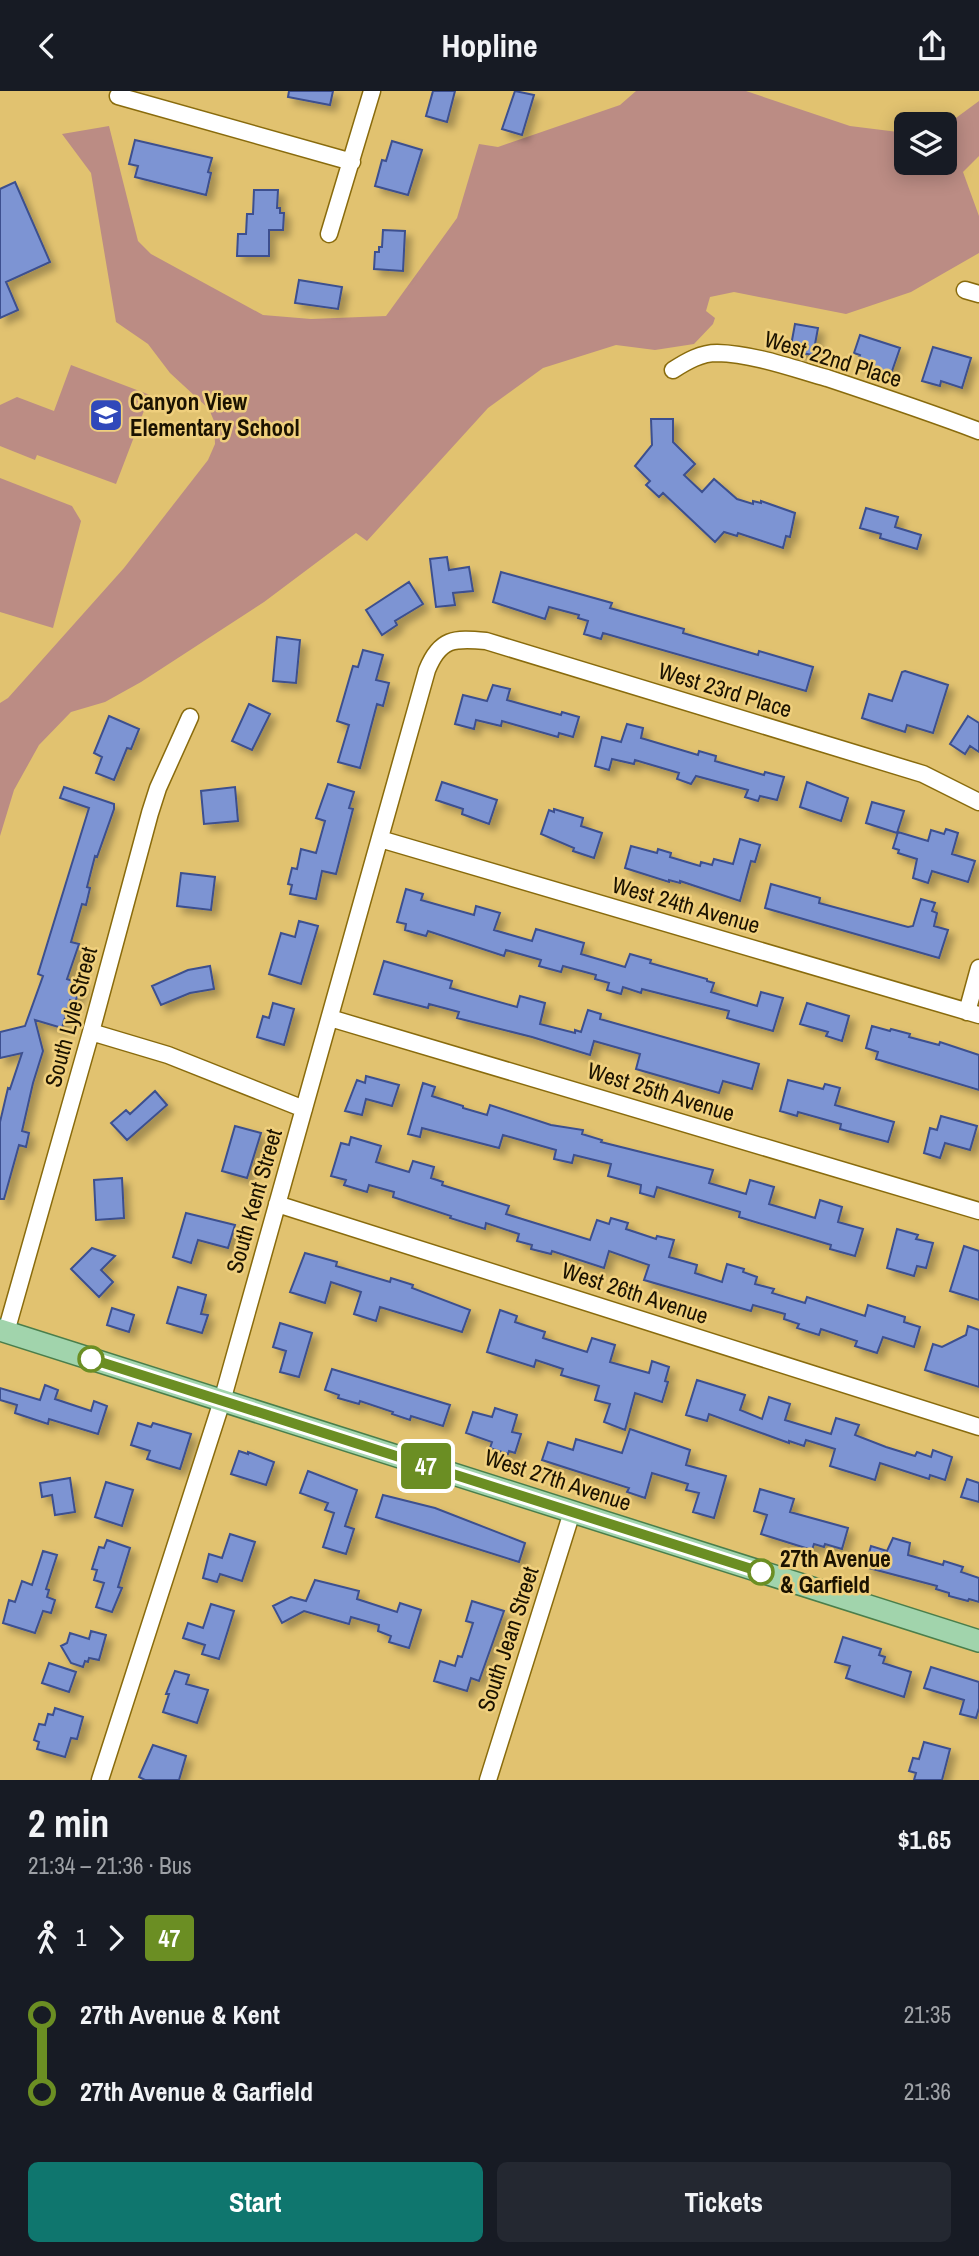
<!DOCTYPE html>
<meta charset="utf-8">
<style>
:root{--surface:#171b24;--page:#242831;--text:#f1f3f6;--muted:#9ea1a6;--accent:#0f766e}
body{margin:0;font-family:"Archivo Narrow",sans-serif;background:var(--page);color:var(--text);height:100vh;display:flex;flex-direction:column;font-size:26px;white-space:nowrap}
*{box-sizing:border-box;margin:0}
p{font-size:23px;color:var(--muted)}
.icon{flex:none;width:38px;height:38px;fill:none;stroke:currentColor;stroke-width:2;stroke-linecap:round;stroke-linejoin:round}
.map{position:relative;height:1689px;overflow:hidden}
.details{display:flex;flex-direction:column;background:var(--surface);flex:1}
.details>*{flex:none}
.badge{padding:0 14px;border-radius:5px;font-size:24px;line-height:46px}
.tools{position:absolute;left:894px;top:21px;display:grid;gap:14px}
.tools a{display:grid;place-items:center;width:63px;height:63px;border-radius:10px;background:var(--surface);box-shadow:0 4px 18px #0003;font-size:35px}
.map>.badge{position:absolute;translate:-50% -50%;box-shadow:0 0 0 4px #fff}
.legs{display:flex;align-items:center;gap:10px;height:77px;padding:0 28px;font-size:23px}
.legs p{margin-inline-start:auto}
.overview{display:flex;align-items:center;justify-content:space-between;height:119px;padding:0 28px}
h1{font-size:38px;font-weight:700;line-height:52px}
.button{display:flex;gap:14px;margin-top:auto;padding:14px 28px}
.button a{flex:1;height:80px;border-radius:10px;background:var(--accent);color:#fff;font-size:28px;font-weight:700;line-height:80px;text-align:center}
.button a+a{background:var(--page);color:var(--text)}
ul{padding:0 28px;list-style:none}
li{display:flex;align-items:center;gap:24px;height:77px;font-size:26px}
li i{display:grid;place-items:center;width:10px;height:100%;margin:0 9px;background:currentColor}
li i::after{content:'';width:18px;height:18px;margin:-9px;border:5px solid;border-radius:50%;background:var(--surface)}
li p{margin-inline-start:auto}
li:first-child i{background:linear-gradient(#0000 50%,currentColor 0)}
li:last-child i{background:linear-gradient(currentColor 50%,#0000 0)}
header{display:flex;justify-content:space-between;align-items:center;height:91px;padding:0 28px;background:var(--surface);font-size:32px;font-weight:700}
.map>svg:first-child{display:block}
</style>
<header><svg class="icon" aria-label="back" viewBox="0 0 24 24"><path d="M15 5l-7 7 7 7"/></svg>Hopline<svg class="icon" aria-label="share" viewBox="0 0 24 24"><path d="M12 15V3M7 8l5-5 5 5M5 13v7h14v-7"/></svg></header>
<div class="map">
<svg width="979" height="1689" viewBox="0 0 979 1689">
<defs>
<filter id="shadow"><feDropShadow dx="6" dy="6" stdDeviation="3.5" flood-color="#0004"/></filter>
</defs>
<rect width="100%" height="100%" fill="#e1c270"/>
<path fill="#bb8c84" d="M636 0H746L850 35 906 42V72H945V35L979 10V65L963 81 979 125V162L911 201 846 223 734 201 710 206 706 220 715 227 713 233 694 253 655 259 616 254 543 277 488 317 367 450 356 442 264 511 141 591 105 611 71 621 39 654 14 699 0 745V612L8 607 124 477 208 369 215 353 214 330 209 318 170 282 148 253 116 231 91 82 62 43 109 35 138 150 151 163 263 224 311 228 386 225 457 127 479 53 498 56 620 14Z
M71 274 150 304 116 393 37 364 35 369 0 355V314L17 306 54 320Z
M0 387 72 415 81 430 53 537 0 521Z"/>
<path fill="#7d94d3" stroke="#3c508f" stroke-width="2" filter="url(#shadow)" d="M289 0H333L330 14 288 6Z
M433 0H455L447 31 426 25Z
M515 0 534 4 522 44 502 38Z
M135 49 212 67 208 81 211 82 206 104 135 86 138 75 129 73Z
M392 50 422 59 408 104 375 95 382 69 386 70Z
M15 91 50 171 6 191 18 219 0 227V98Z
M254 99H278L277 117H280V122H284L283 139H269V165H237L238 143H246L247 123H253Z
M383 139 405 140 403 180 374 178 375 161H379V156H382Z
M299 189 342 196 338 218 295 212Z
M795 233 818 237 813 264 790 260Z
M860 244 900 257 891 283 857 272 860 264 854 262Z
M933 256 971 267 962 297 941 290 940 295 922 290Z
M651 328H673V351L695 373 684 384 702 401 714 388 737 408 753 413V410L761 412V410L795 422 790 446 786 445 783 457 738 442 737 445 724 441 715 451 663 402 659 406 646 394 650 390 635 375 652 354Z
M866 417 898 426 895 436 921 444 917 458 880 447 881 443 860 437Z
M447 466 449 479 469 476 473 500 453 502 455 514 436 516 430 468Z
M501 481 612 512 610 517 684 538 683 542 758 564 759 560 813 576 806 600 603 542 601 548 584 543 588 530 578 527 579 524 549 516 545 528 493 511Z
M409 491 423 513 395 530 397 534 382 544 366 519Z
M277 546 300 549 296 592 273 590Z
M363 559 383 564 376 589 389 592 383 615 377 613 360 677 338 671 349 634 337 630 353 575 358 576Z
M905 580 948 594 933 642 907 634 905 641 862 627 869 603 892 610 902 581Z
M493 594 510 598 507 609 561 624 562 621 579 626 573 646 559 642 558 646 502 630 501 635 476 629 474 638 455 633 463 604 487 610Z
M249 613 270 623 252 659 232 650Z
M109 625 139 638 131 658 127 657 114 689 96 682 102 666 94 662Z
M968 625 979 632V661L970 655 965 663 950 653Z
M627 633 643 637 641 647 698 664 699 660 716 665 715 670 764 684 765 681 784 686 777 709 760 705 758 710 745 706 748 699 696 685 691 693 677 688 679 682 635 669 634 673 612 668 609 679 595 675 602 646 621 651Z
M442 691 497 709 489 733 462 723 463 718 436 709Z
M807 691 848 707 841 730 800 716Z
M328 693 354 701 349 717 353 718 336 783 322 780 316 808 290 803 292 794 288 793 292 777 297 778 301 758 316 762 325 730 316 727Z
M64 696 114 713V718L97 766 95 765 87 796 90 797 86 814 82 813 71 851 79 853 67 888 82 893 75 911 70 909 62 937 35 929 43 960 33 992 22 1040 29 1042 26 1056 19 1054 4 1108H0V1031L8 997 10 998 22 962 0 967V941L25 935 43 885 38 883 89 717 60 707Z
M235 696 238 730 204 733 201 700Z
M872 711 904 720 897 742 866 732Z
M554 718 583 727 581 735 602 742 594 767 573 760 574 757 541 743 549 719 554 721Z
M946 738 958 742 952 763 975 770 968 791 932 780 928 792 913 787 917 768 898 762 899 759 893 757 898 741 928 750 931 739 944 743Z
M740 748 760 754 755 771 751 770 740 810 680 790V792L669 789V791L625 777 631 755 657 762 658 758 671 762 670 766 700 775 701 771 712 774 714 768 733 773Z
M181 782 215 786 211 819 177 815Z
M771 793 820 807 819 812 908 836 913 835 921 808 935 812 932 820 937 822 934 835 948 839 939 867 765 817Z
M406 798 423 803 421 809 474 824 476 815 500 822 494 839 532 850 536 838 584 852 581 863 625 876 630 863 651 869 650 872 707 888V890L714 892 711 901 757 915 761 901 783 907 773 940 727 927 729 920 642 898 641 902 623 896 621 903 607 899 609 892 595 888 596 884 563 875 561 881 539 875 541 869 506 859 504 865 428 840 426 845 405 839 406 833 397 831Z
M299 830 318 835 301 893 269 883 281 842 295 846Z
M384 870 452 890 450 897 517 916 520 905 545 912 540 933 575 942V939L581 941 588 919 601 923 600 928 759 973 752 998 723 990 719 1002 636 978 640 963 594 950 590 964 532 946 457 927 459 921 429 913 428 917 374 903Z
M210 875 214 898 190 902 161 914 152 895 188 879Z
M273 912 294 918 284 954 257 946 263 925 269 927Z
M807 912 849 925 842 950 826 945 828 941 800 933Z
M872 935 890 940 891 938 910 943 909 946 939 954 940 951 979 964V999L876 968 878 961 866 957Z
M366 985 399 994 392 1015 366 1008 362 1024 345 1020 357 989 365 992Z
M788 989 823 998 825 993 840 997 835 1014 894 1031 888 1051 840 1038 841 1033 798 1021 797 1025 780 1020Z
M423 992 435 996 432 1005 463 1015V1017L487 1024 490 1014 551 1034 583 1039 582 1043 602 1049 601 1051 713 1079 709 1092 746 1103 750 1089 774 1096 769 1113 815 1127 820 1109 842 1116 838 1131 863 1138 855 1165 830 1158 831 1154 739 1126 740 1121 657 1096 654 1106 640 1102 641 1094 608 1085 611 1073 574 1064 572 1072 554 1068 556 1059 503 1044 499 1057 422 1037 420 1046 408 1043Z
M155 1000 167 1014 127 1049 111 1032 126 1019 130 1023Z
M941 1025 977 1035 970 1059 945 1052 940 1067 924 1062 930 1037 937 1039Z
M235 1035 261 1042 247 1087 222 1080Z
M351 1046 381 1055 376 1071 409 1081 413 1070 434 1076 431 1087 443 1091 442 1094 509 1115 506 1123 590 1149 597 1129 609 1133 611 1127 628 1132 626 1138 656 1148 657 1145 674 1149 669 1166 697 1174 695 1182 722 1191 727 1173 744 1178 743 1181 757 1186 755 1193 774 1198 772 1202 805 1212 807 1206 865 1225 868 1214 905 1226 904 1231 920 1236 914 1256 883 1246 877 1262 855 1255 857 1250 821 1238 819 1244 797 1237 799 1233 784 1228 785 1223 753 1214 751 1220 644 1189 649 1174 609 1160 604 1177 552 1160 551 1163 531 1158 532 1154 517 1150 519 1143 486 1132 485 1138 450 1127 451 1125 393 1106 394 1101 369 1094 367 1101 344 1094 346 1089 331 1085 341 1052 349 1054Z
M122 1087 124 1127 96 1129 94 1089Z
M186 1122 235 1134 228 1157 198 1149 191 1172 173 1166Z
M897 1138 918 1144 916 1148 933 1152 926 1177 917 1175 914 1185 887 1177Z
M964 1155 979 1160V1209L950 1200Z
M92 1157 115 1165 101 1179 113 1191 99 1206 71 1178Z
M305 1162 337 1171 336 1175 390 1191 391 1187 413 1194 412 1197 470 1219 462 1241 380 1216 376 1230 354 1223 361 1201 331 1191 325 1212 290 1201Z
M178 1196 206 1204 201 1223 208 1224 202 1242 167 1232Z
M112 1217 134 1224 129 1241 107 1234Z
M500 1219 517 1225 515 1231 545 1241 543 1247 587 1261 592 1247 615 1254 610 1271 649 1282 652 1270 669 1276 665 1290 668 1291 662 1311 635 1302 625 1339 604 1331 610 1313 595 1309 599 1295 561 1284 563 1278 536 1269 534 1276 487 1261Z
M280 1232 312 1242 299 1286 280 1281 286 1260 273 1256Z
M968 1235 979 1239V1296L925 1279 933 1253 942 1256 966 1244Z
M332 1278 450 1314 443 1335 411 1325 410 1329 392 1323 393 1321 360 1310 359 1313 338 1307 339 1304 325 1299Z
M697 1289 745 1304 740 1319 762 1328 769 1306 790 1313 785 1329 831 1343 836 1327 859 1334 855 1344 886 1356 915 1365 917 1361 931 1366 933 1359 952 1366 945 1389 930 1384 929 1388 880 1372 875 1389 830 1375 835 1358 806 1349 804 1355 789 1350V1352L709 1323 707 1330 686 1324Z
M45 1294 58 1299 55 1308 91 1320 94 1310 107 1315 98 1343 49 1328 48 1333 15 1322 17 1314 0 1309V1297L40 1309Z
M495 1317 517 1324 512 1341 521 1343 515 1362 509 1360 508 1363 490 1357 492 1351 466 1342 473 1321 492 1326Z
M138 1332 151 1336 153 1332 191 1343 180 1378 147 1368 150 1360 131 1354Z
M630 1338 690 1359 686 1374 726 1385 714 1427 693 1421 699 1402 686 1399 688 1393 652 1382 645 1407 627 1401 629 1397 542 1369 548 1351 573 1359 576 1348 622 1362Z
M239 1360 248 1363V1361L274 1371 266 1394 231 1383Z
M308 1380 357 1399 345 1435 354 1438 346 1463 323 1456 334 1422 325 1419 328 1412 300 1402Z
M70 1387 75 1421 55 1424 52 1404 42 1406 40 1392Z
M967 1388 979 1392V1411L961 1406Z
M106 1391 133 1399 122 1435 95 1426Z
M760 1398 794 1408 790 1421 848 1437 842 1458 825 1453 824 1456 814 1453 812 1459 761 1443 767 1424 754 1420Z
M383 1404 435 1417 525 1452 519 1471 376 1426Z
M230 1443 255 1451 242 1490 220 1483 217 1491 203 1487 209 1463 222 1467Z
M893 1447 910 1452 908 1464 943 1474 944 1470 963 1476 961 1481 979 1487V1511L969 1508 968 1510 949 1505V1502L936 1498 937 1495 865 1476 871 1455 887 1460Z
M107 1449 130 1457 118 1496 122 1497 112 1521 96 1516 104 1492 94 1489 97 1479 92 1478 99 1456 104 1457Z
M43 1460 57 1464 46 1498 49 1499 47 1506 55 1509 51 1522 43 1520 35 1542 3 1532 9 1509 15 1511 22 1490 32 1494Z
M315 1489 359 1500 357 1508 397 1521 400 1512 421 1519 409 1557 389 1551 391 1545 378 1540 379 1534 351 1526 349 1533 304 1520 282 1532 273 1515 291 1506 306 1510Z
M472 1510 504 1520 479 1590 471 1587 467 1600 434 1590 440 1570 455 1575 458 1565 462 1566 473 1532 466 1530Z
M211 1513 234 1520 219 1568 202 1563 205 1554 183 1547 188 1532 203 1537Z
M91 1540 106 1544 99 1569 89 1567 88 1571 85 1570 83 1576 71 1572 61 1555 67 1552 70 1542 89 1548Z
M843 1546 881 1558 879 1564 885 1566 883 1572 911 1581 904 1606 846 1587 850 1575 835 1571Z
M49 1572 76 1581 69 1601 42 1592Z
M931 1576 979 1591V1617L976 1627 960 1623 964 1609 924 1597Z
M175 1580 189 1584 186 1593 208 1599 197 1632 163 1621 169 1603H166Z
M55 1617 83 1626 77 1648 71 1647 65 1666 37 1658 39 1651 34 1649 39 1633 45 1634 48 1623 53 1624Z
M924 1651 950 1658 942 1689H914L916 1682 909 1680 913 1667 919 1668Z
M153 1654 186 1665 179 1689H145L139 1686Z"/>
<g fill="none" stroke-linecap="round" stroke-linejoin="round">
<g stroke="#896b0d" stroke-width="19">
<path id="minor" d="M118 5 352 71
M329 143 372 0
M965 199 979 203
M673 279C687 270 701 262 717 262 754 263 792 277 827 287 878 304 929 321 979 340
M380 748 979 924
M967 921 979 877
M330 927 979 1120
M91 941 168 964 304 1018
M277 1113 979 1336
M6 1241 91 941 150 722 158 697 190 626
M100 1689 222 1310 427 579C440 547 454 547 486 550L923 683 979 711
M488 1689 572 1421"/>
</g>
<g stroke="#4a7e4b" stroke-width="24">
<path id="major" d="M0 1239 979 1550"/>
</g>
<use href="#minor" stroke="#fff" stroke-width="16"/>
<use href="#major" stroke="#a1d4ac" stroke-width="21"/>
</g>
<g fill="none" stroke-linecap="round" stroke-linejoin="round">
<g stroke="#fff" stroke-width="16">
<path id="line-1" d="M91 1268 761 1481"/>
</g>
<use href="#line-1" stroke="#6b8e23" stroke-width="10"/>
</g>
<defs>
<g id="school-square" transform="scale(1.75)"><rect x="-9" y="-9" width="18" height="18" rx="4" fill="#3048ba" stroke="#efcf7d"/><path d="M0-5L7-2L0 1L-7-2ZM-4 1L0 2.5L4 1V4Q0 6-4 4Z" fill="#fff"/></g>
</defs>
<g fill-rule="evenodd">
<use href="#school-square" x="106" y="324"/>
</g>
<g fill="#fff" stroke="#6b8e23" stroke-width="3.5">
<circle cx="91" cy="1268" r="12"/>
<circle cx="761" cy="1481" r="12"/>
</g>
<g text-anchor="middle" stroke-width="5" stroke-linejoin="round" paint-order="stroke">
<g font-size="23" fill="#1b1200" stroke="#efcf7d">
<text transform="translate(833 268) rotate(17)" y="8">West 22nd Place</text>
<text transform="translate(725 599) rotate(17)" y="8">West 23rd Place</text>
<text transform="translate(686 814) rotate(16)" y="8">West 24th Avenue</text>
<text transform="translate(71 926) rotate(-75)" y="8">South Lyle Street</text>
<text transform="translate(661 1001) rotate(17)" y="8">West 25th Avenue</text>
<text transform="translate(254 1110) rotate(-74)" y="8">South Kent Street</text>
<text transform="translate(635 1202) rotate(18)" y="8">West 26th Avenue</text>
<text transform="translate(558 1389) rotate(18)" y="8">West 27th Avenue</text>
<text transform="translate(508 1548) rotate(-72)" y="8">South Jean Street</text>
</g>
<g font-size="23" font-weight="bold" fill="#1b1200" stroke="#efcf7d" text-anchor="start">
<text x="130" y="319">Canyon View<tspan x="130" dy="26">Elementary School</tspan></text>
</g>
<g font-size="23" font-weight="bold" fill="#1b1200" stroke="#efcf7d" text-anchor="start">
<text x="780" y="1476">27th Avenue<tspan x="780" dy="26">&amp; Garfield</tspan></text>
</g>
</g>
</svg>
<div class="tools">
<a><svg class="icon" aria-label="layers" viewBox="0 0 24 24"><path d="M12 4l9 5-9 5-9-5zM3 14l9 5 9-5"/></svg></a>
</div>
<b class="badge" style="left:426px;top:1375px;background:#6b8e23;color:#fff">47</b>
</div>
<section class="details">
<div class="overview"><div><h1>2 min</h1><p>21:34 – 21:36 · Bus</p></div><b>$1.65</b></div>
<div class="legs"><svg class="icon" aria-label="walk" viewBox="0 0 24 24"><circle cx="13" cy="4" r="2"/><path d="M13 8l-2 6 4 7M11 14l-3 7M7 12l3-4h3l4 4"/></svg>1<svg class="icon" aria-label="forward" viewBox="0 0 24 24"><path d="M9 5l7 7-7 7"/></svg><b class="badge" style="background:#6b8e23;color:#fff">47</b></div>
<ul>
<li><i style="color:#6b8e23"></i><b>27th Avenue &amp; Kent</b><p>21:35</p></li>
<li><i style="color:#6b8e23"></i><b>27th Avenue &amp; Garfield</b><p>21:36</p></li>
</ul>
<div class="button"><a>Start</a><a>Tickets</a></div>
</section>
